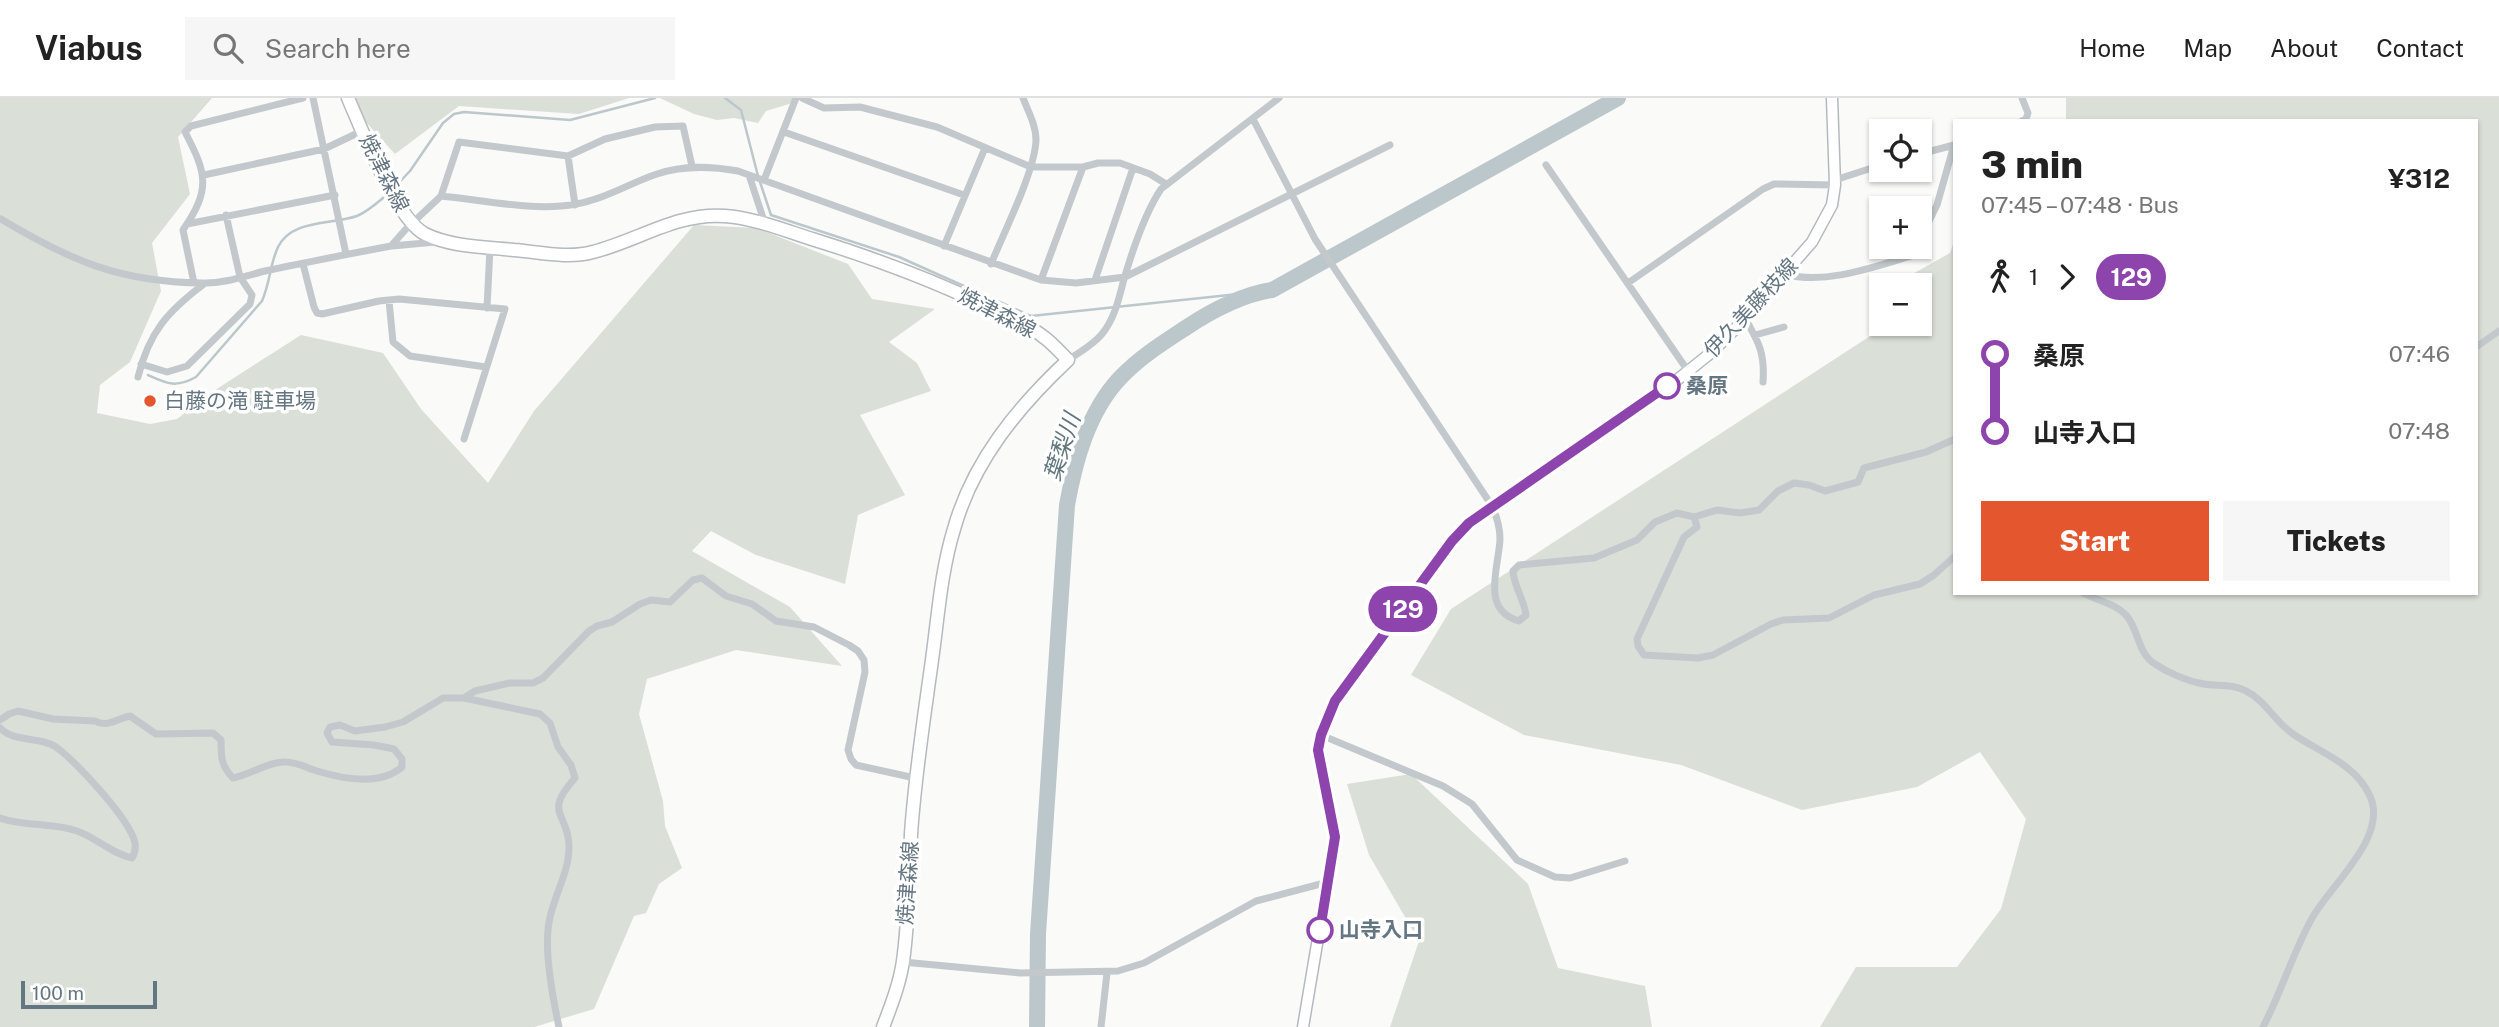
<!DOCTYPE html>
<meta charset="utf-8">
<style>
:root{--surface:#fff;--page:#f6f6f6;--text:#222;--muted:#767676;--line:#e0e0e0;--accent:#e4572e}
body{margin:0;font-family:"Public Sans","Noto Sans JP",sans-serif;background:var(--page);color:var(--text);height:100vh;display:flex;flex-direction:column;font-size:26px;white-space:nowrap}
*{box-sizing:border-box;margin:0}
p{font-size:23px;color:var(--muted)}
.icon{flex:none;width:38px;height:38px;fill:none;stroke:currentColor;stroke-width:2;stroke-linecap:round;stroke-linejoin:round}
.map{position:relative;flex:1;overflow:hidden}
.sheet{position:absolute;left:1953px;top:21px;width:525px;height:476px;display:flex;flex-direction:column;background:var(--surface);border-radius:0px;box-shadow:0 2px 5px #0004}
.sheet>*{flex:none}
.badge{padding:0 14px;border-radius:23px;font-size:24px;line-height:46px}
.buttons{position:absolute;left:1869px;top:21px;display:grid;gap:14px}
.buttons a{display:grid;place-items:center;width:63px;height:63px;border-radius:0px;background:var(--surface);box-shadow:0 2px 5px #0004;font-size:35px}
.scale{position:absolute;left:21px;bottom:18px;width:136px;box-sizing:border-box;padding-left:7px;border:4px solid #657683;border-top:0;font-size:19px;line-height:24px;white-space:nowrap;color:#657683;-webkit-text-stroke:5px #fff;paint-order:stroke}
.map>.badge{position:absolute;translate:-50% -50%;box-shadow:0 0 0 4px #fff}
.legs{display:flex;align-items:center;gap:10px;height:77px;padding:0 28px;font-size:23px}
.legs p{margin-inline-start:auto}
.head{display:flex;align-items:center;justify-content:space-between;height:119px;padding:0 28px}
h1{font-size:38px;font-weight:800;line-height:52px}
.button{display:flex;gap:14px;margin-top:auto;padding:14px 28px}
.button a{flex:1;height:80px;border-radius:0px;background:var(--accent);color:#fff;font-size:28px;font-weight:800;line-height:80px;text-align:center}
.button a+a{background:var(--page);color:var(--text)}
ul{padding:0 28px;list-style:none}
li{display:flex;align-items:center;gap:24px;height:77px;font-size:26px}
li i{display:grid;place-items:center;width:10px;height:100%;margin:0 9px;background:currentColor}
li i::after{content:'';width:18px;height:18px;margin:-9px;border:5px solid;border-radius:50%;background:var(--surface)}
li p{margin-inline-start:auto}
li:first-child i{background:linear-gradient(#0000 50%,currentColor 0)}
li:last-child i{background:linear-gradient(currentColor 50%,#0000 0)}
header{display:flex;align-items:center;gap:42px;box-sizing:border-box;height:98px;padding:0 35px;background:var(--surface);border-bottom:2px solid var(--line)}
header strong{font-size:33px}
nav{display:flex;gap:38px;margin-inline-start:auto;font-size:24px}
.search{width:490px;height:63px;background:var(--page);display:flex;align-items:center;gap:18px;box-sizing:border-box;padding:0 24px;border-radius:0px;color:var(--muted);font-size:26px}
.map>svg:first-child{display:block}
</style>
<header>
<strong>Viabus</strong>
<div class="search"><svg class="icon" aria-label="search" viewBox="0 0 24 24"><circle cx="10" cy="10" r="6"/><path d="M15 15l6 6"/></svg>Search here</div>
<nav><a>Home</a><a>Map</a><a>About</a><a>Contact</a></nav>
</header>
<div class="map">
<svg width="2499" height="929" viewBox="0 0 2499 929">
<rect width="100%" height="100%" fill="#fafaf8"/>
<path fill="#dadfd7" d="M0 0H212L178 39 190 96 152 145 161 193 130 264 100 287 97 315 150 326 177 321 212 294 301 237 383 255 421 311 488 385 534 313 694 127 756 130 848 166 872 201 935 211 889 244 917 265 931 293 860 317 905 397 858 417 845 486 756 457 711 433 692 453 790 509 842 568 736 552 647 581 639 616 663 703 665 728 682 770 659 786 646 815 634 818 594 911 534 929H0Z
M344 0H629L579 16 459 8 395 56Z
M660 0H797L789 6 766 13 758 25 734 20 717 22 694 16Z
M2066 0H2499V929H1820L1856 869H1957L2001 811 2026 721 1980 654 1917 689 1802 712 1681 667 1524 637 1411 577 1451 511 1884 229V226H1920V187H1893L1950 155 1955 141V495H2476V23H2066Z
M1411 676 1528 786 1558 870 1645 888 1652 929H1390L1419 843 1369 757 1347 686Z"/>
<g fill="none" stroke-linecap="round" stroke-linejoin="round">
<path stroke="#bbc7cb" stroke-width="2.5" d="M725 0 741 12 758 78
M760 84 771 117 899 159 1031 218 1248 195
M393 91 410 73 443 25 454 16 464 14 570 22 655 0
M148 277C168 286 176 290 196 279L262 203C270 185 270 166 278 149 292 121 331 127 357 118 369 113 379 103 389 95"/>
<path stroke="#bbc7cb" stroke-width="16" d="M1037 929 1038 836 1067 407C1075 363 1088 314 1120 280 1139 260 1161 246 1184 231 1211 213 1240 197 1272 192L1618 0"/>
<g stroke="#b3babf" stroke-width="13">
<path id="secondary" d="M1303 929 1335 739 1318 652 1321 637 1335 603 1452 443 1470 425 1677 282 1712 254 1739 227 1812 144 1832 107 1835 87 1832 0"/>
</g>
<g stroke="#b5babe" stroke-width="15">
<path id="primary" d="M348 0C362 32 396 121 425 136 451 149 486 149 514 152 539 154 568 161 593 154 637 143 678 114 725 118 754 120 784 132 812 141 870 159 925 179 980 205 1002 215 1026 225 1045 240 1053 246 1061 255 1068 262 1018 309 973 363 954 431 941 473 938 519 932 562 924 620 915 677 911 736 909 778 909 821 903 863 900 885 891 908 883 929"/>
</g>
<path stroke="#c3c8cc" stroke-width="7" d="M313 0 346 156
M802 0 824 10 860 9 937 29 1031 69H1083L1098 65H1120L1150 76 1166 86
M1253 21 1315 141 1492 408C1497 419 1500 429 1500 441 1499 469 1480 512 1519 523L1526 517C1524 501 1514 489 1513 473L1519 467 1594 460 1637 442 1655 424 1677 415 1694 419 1717 412 1740 415 1759 412 1778 393 1794 385 1809 387 1825 393 1858 384 1864 370 1926 354 1955 341
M2022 23 2026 21 2028 15 2022 0
M784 34 964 97
M1920 56 1954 47
M568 58 575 107
M1546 67 1688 273
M204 77 324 51 362 33
M749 77 765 126
M764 82 796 0
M1835 82 1881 67
M441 98C483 102 535 114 576 106 605 101 630 85 657 76 684 67 710 68 738 73L1041 182 1076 185 1125 179 1390 47
M1 121C71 163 120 184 202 185 223 186 245 178 265 173 307 164 349 156 391 148L406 131 441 98 459 44 568 58 605 41 655 29 683 28 692 68
M187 126 335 97
M1920 141 1937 107 1954 47
M392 148 436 144
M944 148 985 50
M303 166 314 209 317 215 322 216 379 203 399 201 505 211 464 341
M991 166C1004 134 1035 73 1036 42 1036 27 1028 13 1023 0
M1784 176C1825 187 1871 170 1911 158L1916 149
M1041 182 1083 69
M1095 182 1133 70
M194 185 183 132C211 91 207 76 185 34L191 28 303 0
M1628 185 1763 91 1774 86 1835 87
M389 203 393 244 410 258 486 269
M487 210 490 150
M1745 220C1759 245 1765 255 1763 284
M1755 237 1784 229
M2476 249 2499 233
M1068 262C1080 254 1093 247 1102 236 1115 220 1119 200 1124 181 1132 154 1145 115 1161 91L1279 0
M141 266 167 274 187 268 250 206 252 197 240 179 226 117
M138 279C149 234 168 213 204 186
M1694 419 1697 429 1684 439 1637 541 1638 548 1644 557 1698 560 1713 557 1771 526 1783 522 1829 520 1874 497 1920 486 1934 477 1955 458
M2083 495C2098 503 2114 505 2126 517 2139 531 2137 555 2155 566 2167 574 2185 582 2199 585 2214 589 2232 585 2246 593 2265 602 2275 624 2293 636 2319 654 2356 666 2370 698 2389 740 2328 789 2311 822 2292 857 2281 895 2263 929
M464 600 475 593 510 585H533L543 580 589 533 597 528 612 524 640 506 651 502 670 504 693 482 702 480 726 498 752 506 776 523 814 529 849 547 858 553 864 562 865 574 848 652 851 661 856 667 915 680
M0 622 9 616 18 613 53 621 95 623C107 630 118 620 130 618L156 636 213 635 221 642C221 659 221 668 233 680 248 677 271 663 285 664 297 664 307 670 317 673 343 681 380 688 402 669V661L394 651 374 647 332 644 327 635 330 629 340 627 355 633 385 629 403 624 443 600H464L540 616 550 625 558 649 571 667 575 680C542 717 569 714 569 749 569 778 550 803 548 832 545 861 553 901 559 929
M0 630C14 645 40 638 56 649 76 664 130 721 135 745 136 751 135 755 132 760 112 756 97 740 77 733 52 724 25 729 0 720
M1321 637 1443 688 1472 706 1517 762 1555 779 1570 780 1625 763
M903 864 1020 875 1118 873 1144 865 1256 803 1328 784
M1101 929 1107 875"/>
<use href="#secondary" stroke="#fff" stroke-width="10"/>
<use href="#primary" stroke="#fff" stroke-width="12"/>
</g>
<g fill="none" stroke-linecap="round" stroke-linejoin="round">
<g stroke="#fff" stroke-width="16">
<path id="line-1" d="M1320 832 1335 739 1318 652 1321 637 1335 603 1452 443 1469 425 1667 288"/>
</g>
<use href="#line-1" stroke="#8e44ad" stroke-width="10"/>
</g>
<g fill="#fff" stroke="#8e44ad" stroke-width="3.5">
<circle cx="1667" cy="288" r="12"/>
<circle cx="1320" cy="832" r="12"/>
</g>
<circle fill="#e4572e" stroke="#fff" stroke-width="2.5" cx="150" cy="303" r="7"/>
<g text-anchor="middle" stroke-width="7" stroke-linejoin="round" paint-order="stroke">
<g font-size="21" fill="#657683" stroke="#fff">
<text transform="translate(384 75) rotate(63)" y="7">焼津森線</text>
<text transform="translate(1751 210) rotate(-47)" y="7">伊久美藤枝線</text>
<text transform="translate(997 215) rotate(27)" y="7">焼津森線</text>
<text transform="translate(908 785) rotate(-86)" y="7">焼津森線</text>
</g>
<g font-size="21" font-weight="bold" fill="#657683" stroke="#fff" text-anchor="start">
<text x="1686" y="295">桑原</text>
<text x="1339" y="839">山寺入口</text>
</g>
<g font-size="21" fill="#657683" stroke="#fff" text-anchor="start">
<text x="164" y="310">白藤の滝 駐車場</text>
</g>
<g font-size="23" font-style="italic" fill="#60757c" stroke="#fff">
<text transform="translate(1062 349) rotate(-72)" y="8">葉梨川</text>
</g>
</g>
</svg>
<div class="buttons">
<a><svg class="icon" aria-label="locate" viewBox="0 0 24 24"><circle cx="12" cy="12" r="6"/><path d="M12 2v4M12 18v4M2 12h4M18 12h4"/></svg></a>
<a>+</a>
<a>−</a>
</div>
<div class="scale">100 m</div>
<b class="badge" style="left:1403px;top:511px;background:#8e44ad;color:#fff">129</b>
<section class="sheet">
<div class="head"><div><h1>3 min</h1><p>07:45 – 07:48 · Bus</p></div><b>¥312</b></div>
<div class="legs"><svg class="icon" aria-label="walk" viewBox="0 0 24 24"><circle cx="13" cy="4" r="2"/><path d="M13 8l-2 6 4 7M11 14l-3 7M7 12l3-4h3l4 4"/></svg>1<svg class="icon" aria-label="forward" viewBox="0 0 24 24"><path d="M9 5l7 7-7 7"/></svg><b class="badge" style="background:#8e44ad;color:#fff">129</b></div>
<ul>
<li><i style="color:#8e44ad"></i><b>桑原</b><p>07:46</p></li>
<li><i style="color:#8e44ad"></i><b>山寺入口</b><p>07:48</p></li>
</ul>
<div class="button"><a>Start</a><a>Tickets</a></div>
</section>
</div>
